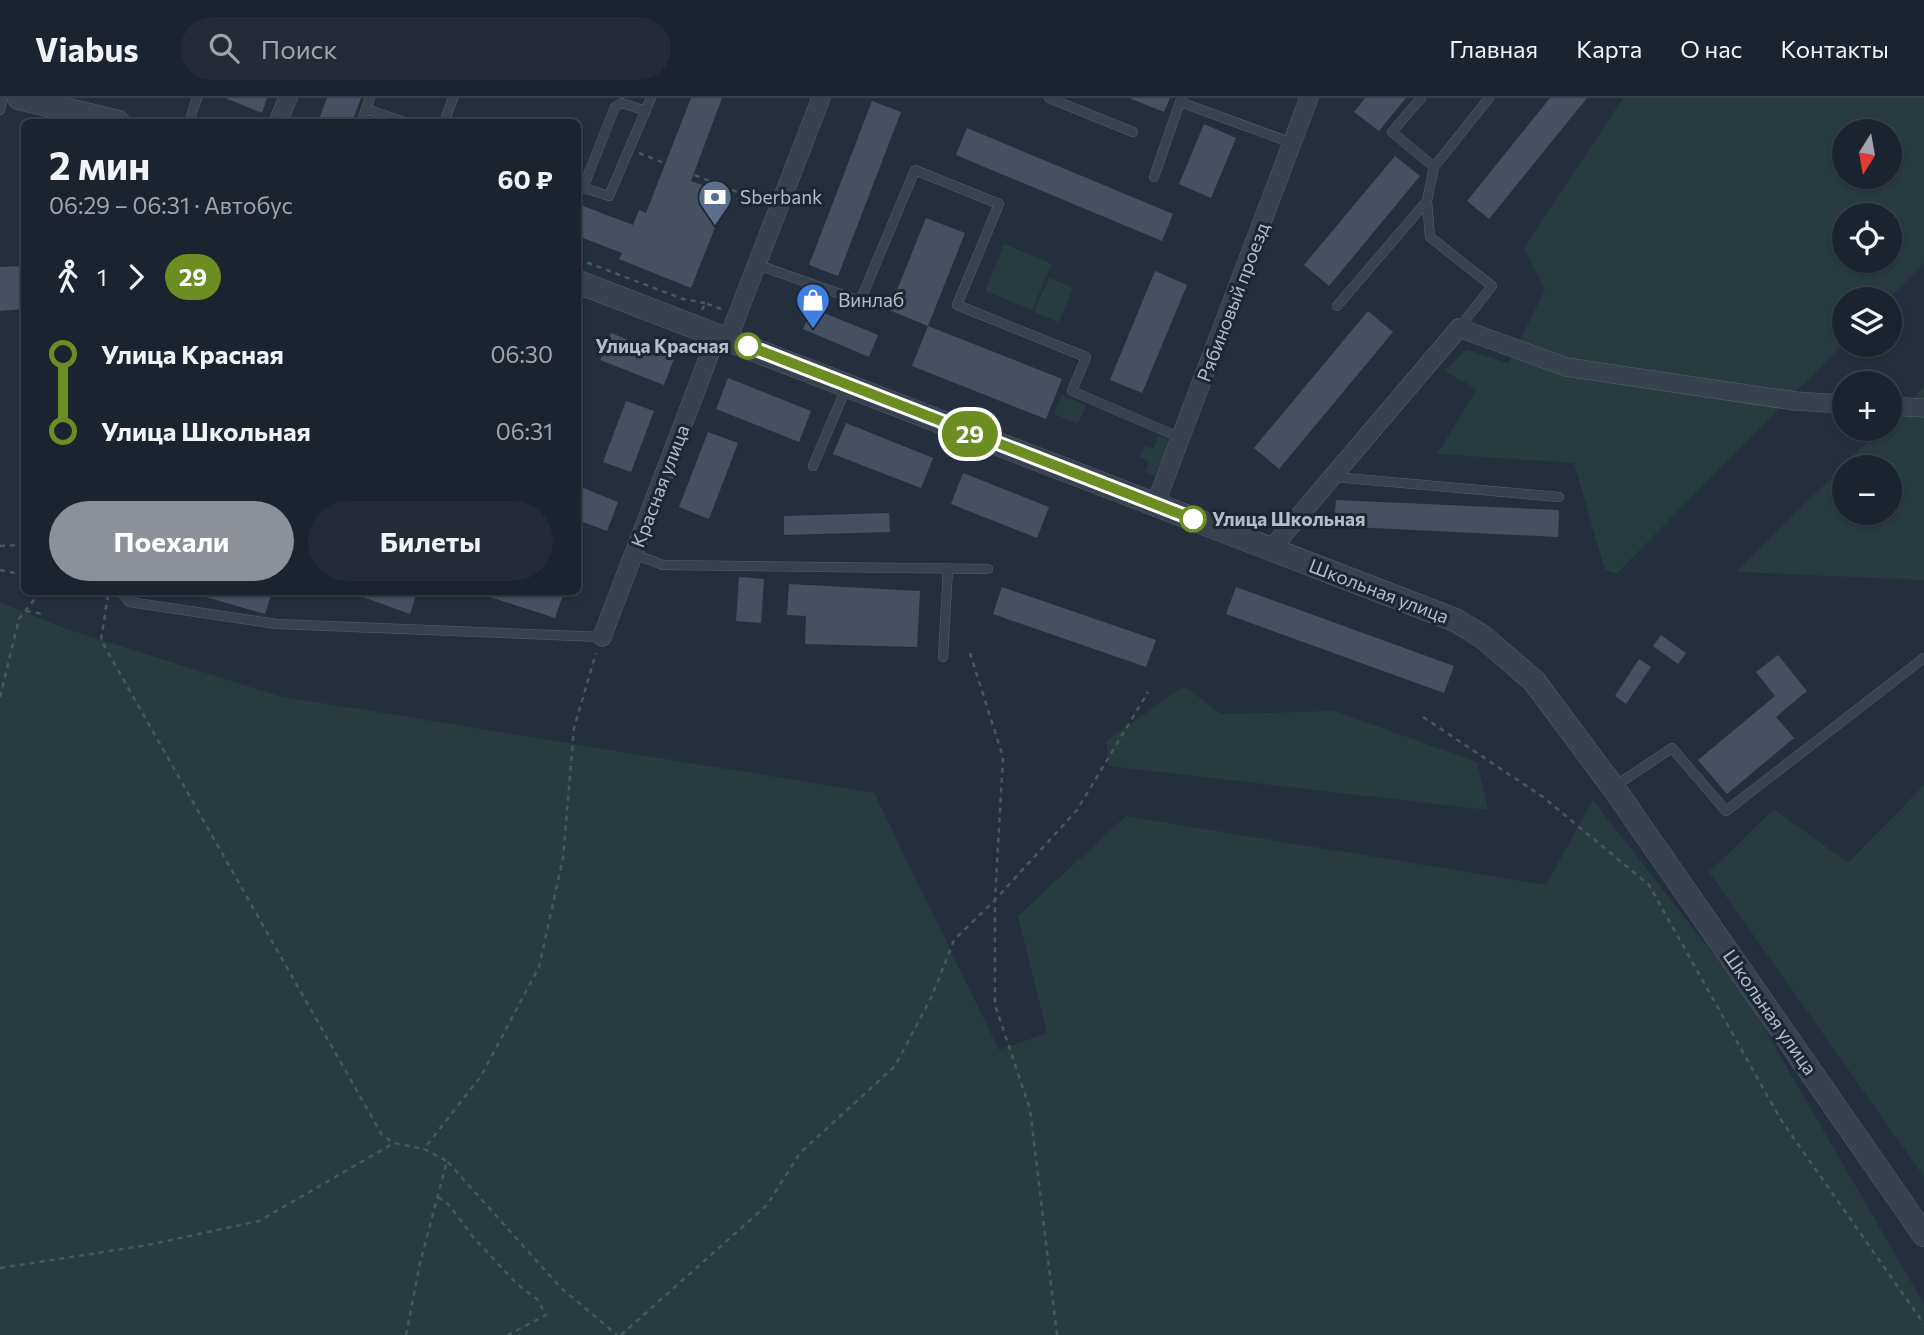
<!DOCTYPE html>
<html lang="ru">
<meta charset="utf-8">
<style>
:root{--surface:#1b232e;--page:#242b36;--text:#f1f3f6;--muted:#a0a4aa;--line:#39404a;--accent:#8c9099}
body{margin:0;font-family:Commissioner,sans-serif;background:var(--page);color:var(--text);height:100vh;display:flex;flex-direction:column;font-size:26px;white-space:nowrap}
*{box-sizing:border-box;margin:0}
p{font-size:23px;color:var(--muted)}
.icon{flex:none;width:38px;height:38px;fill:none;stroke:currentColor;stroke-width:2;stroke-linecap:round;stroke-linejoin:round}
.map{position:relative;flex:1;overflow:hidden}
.side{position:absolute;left:21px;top:21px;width:560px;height:476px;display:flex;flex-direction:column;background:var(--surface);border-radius:10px;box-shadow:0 2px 5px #0004,0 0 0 2px var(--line)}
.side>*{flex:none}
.badge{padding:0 14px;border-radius:23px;font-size:24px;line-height:46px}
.needle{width:46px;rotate:191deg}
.buttons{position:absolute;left:1832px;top:21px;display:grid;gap:14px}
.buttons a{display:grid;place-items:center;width:70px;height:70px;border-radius:50%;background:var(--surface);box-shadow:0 2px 5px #0004,0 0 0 2px var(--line);font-size:35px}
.map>.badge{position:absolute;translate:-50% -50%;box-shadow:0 0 0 4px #fff}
.legs{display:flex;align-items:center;gap:10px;height:77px;padding:0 28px;font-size:23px}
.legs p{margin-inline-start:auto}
.headline{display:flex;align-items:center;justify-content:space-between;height:119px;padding:0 28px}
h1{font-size:38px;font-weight:700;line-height:52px}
.primary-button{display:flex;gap:14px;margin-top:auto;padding:14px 28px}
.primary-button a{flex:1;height:80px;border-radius:42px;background:var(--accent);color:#fff;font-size:28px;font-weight:700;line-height:80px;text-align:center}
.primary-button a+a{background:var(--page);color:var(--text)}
ul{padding:0 28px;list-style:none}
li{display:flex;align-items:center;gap:24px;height:77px;font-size:26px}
li i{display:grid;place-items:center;width:10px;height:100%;margin:0 9px;background:currentColor}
li i::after{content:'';width:18px;height:18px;margin:-9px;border:5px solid;border-radius:50%;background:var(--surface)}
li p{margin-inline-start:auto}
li:first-child i{background:linear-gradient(#0000 50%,currentColor 0)}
li:last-child i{background:linear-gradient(currentColor 50%,#0000 0)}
header{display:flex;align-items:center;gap:42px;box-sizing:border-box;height:98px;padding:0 35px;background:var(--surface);border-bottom:2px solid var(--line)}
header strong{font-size:33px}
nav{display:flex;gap:38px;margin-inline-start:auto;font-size:24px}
.search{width:490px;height:63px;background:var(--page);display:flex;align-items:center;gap:18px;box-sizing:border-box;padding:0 24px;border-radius:38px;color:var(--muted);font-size:26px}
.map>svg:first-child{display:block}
</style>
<header>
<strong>Viabus</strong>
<div class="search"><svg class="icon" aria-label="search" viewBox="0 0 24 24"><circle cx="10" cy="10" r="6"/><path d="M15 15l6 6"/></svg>Поиск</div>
<nav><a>Главная</a><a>Карта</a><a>О нас</a><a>Контакты</a></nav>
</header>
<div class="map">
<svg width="1924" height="1237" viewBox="0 0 1924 1237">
<rect width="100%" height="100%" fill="#242f3e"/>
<path fill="#263c3f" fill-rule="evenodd" d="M1623 0H1924V165L1888 201H1844V245L1617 475 1605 472 1574 365 1437 356 1477 291 1444 273 1467 252 1508 265 1545 192 1524 150ZM1844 33H1890V79H1844ZM1844 117H1890V163H1844Z
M1004 146 1052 166 1032 212 985 193Z
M1049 180 1073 190 1059 224 1034 214Z
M1924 289V482L1736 474 1881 331H1890V322ZM1844 369H1890V415H1844Z
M1062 297 1086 307 1078 326 1054 316Z
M1158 338 1170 343 1155 378 1145 374 1149 363 1140 359 1145 348 1153 351Z
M0 504 63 530 279 598 874 695 999 952 1047 935 1018 818 1126 718 1546 787 1593 702 1745 897 1924 1206V1237H0Z
M1184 588 1221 616 1334 613 1477 664 1488 712 1109 668 1106 643Z
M1924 687V1079L1709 774 1774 711 1848 765Z"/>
<path fill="#455162" d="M225 0H267L262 15Z
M327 0H361L352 24H318Z
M691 0H722L691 83 728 97 691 190 619 161 622 155 578 138V106L633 127 639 112 646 115Z
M1129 0H1170L1164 14Z
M1365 0H1406L1379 33 1354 14Z
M1550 0H1587L1489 121 1467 103Z
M872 3 901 14 838 178 809 167Z
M1204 26 1236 40 1211 100 1179 86Z
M967 30 1173 116 1162 143 956 57Z
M1395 58 1420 78 1329 188 1304 167Z
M926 120 965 135 928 228 889 212Z
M24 168V211L0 213V169Z
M1155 173 1187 187 1142 295 1110 282Z
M812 210 878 237 869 259 803 231Z
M1368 213 1393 234 1279 371 1254 350Z
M928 228 1062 281 1046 321 912 268Z
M611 235 674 261 664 287 600 262Z
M728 280 811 313 799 344 716 311Z
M626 303 654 313 631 374 603 364Z
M846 325 933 360 921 390 833 356Z
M708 334 738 345 709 421 679 409Z
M963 375 1049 409 1037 440 951 406Z
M578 388 618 404 607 433 578 422Z
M1336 402 1559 412 1558 439 1334 428Z
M889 415 890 434 784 437V418Z
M739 479 764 481 761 525 736 523Z
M789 486 920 493 917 549 805 546 806 518 787 517Z
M1002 489 1156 542 1146 569 993 516Z
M1236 489 1454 568 1444 595 1226 516Z
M199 494H272L265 516 199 497Z
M349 494H417L410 516Z
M481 494H564L555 520 481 496Z
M1661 537 1686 555 1678 566 1653 548Z
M1778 557 1807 593 1776 619 1794 640 1727 696 1698 662 1775 598 1756 574Z
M1639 561 1651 569 1626 606 1615 598Z"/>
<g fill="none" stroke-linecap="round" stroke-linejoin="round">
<g stroke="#565f6c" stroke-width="10">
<path id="service" d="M1049 0 1133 34
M1182 0 1180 4 1292 45
M1421 0 1392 34 1434 69
M366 11 404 24
M0 12 3 0
M189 24 197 0
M361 24 370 0
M444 24 453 0
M1154 79 1180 4
M578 88 609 98 651 0
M583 90 615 9 622 5 646 13
M758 167 860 203 915 72 999 106 957 207 1086 259 1072 293 1181 340
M1337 208 1427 103
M1459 230 1492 188 1430 139 1427 103 1434 69 1489 0
M813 368 846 290
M1334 379 1559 399
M634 456 663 467 988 471
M121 494 129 504 277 526 602 539
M943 559 948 471
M1615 688 1672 650 1726 713 1924 560"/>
</g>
<g stroke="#565f6c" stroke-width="19">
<path id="minor" d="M278 24 288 0
M728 241 821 0
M1890 308 1924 310
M1155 407 1309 0
M1271 451 1459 230 1566 269 1795 303 1844 306
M602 539 717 237"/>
</g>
<g stroke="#565f6c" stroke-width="24">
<path id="tertiary" d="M19 0 118 24
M578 184 1455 522 1483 539 1534 583 1613 689 1924 1137"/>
</g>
<path stroke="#44595c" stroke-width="2.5" stroke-dasharray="5 5" stroke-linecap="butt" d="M639 55 763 104
M578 161 683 201 705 205
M702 212 705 205 721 211
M0 448 24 447
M0 472 24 477
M108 497 101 542 382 1037 394 1045
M26 513 43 516
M0 599 19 521 40 494
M1423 619 1543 699 1649 787 1781 1022 1924 1226
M448 1064 560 1189 617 1237
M438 1099 449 1107 473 1139 518 1187 537 1201 546 1217 508 1237
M0 1170 148 1147 259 1123 394 1045 424 1051
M406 1237 420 1165 447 1063 424 1051 481 978 539 869 563 760 574 630 596 555
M621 1237 767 1107 800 1055 895 968 932 898 954 842 995 802 1003 659 970 555
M1057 1237 1030 1011 995 907V802L1077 712 1148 594"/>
<use href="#service" stroke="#38414e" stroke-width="9"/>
<use href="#minor" stroke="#38414e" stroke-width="18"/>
<use href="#tertiary" stroke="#38414e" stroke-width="23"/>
</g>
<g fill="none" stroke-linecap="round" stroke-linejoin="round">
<g stroke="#fff" stroke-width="16">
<path id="line-1" d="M748 248 1193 421"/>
</g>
<use href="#line-1" stroke="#6b8e23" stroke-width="10"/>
</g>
<defs>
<g id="bank-pin" transform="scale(1.75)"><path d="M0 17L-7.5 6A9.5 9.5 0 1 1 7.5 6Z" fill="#5c6f8a" stroke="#1d2633"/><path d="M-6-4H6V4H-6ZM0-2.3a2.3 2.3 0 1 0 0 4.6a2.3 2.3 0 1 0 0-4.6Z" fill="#fff"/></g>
<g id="shop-pin" transform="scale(1.75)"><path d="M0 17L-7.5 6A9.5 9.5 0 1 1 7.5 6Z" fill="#3f7fe0" stroke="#1d2633"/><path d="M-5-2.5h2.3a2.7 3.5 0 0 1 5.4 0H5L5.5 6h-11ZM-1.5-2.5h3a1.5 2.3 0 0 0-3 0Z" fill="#fff"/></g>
</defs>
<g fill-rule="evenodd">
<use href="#bank-pin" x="715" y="99"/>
<use href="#shop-pin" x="813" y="202"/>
</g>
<g fill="#fff" stroke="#6b8e23" stroke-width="3.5">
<circle cx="748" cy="248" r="12"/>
<circle cx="1193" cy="421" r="12"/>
</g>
<g text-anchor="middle" stroke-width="6" stroke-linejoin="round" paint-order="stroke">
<g font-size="19" fill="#b4bcc9" stroke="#1d2633" text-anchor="start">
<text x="740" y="106">Sberbank</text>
<text x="838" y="209">Винлаб</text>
</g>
<g font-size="19" fill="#b4bcc9" stroke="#1d2633">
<text transform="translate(1233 204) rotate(-69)" y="7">Рябиновый проезд</text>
<text transform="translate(660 388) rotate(-69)" y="7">Красная улица</text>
<text transform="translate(1379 493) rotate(21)" y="7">Школьная улица</text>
<text transform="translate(1770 914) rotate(55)" y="7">Школьная улица</text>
</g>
<g font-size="19" font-weight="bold" fill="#b4bcc9" stroke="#1d2633" text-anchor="end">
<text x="729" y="255">Улица Красная</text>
<text x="1212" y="428" text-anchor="start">Улица Школьная</text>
</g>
</g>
</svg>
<div class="buttons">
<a><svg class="needle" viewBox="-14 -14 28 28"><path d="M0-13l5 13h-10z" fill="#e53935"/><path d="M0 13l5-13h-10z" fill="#a0a4aa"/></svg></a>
<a><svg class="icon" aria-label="locate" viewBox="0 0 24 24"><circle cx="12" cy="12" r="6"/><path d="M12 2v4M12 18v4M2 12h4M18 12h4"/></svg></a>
<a><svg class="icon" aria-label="layers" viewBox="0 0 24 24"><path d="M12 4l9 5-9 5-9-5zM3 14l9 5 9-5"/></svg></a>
<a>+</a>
<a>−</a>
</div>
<b class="badge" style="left:970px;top:336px;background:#6b8e23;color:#fff">29</b>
<section class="side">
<div class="headline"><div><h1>2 мин</h1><p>06:29 – 06:31 · Автобус</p></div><b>60 ₽</b></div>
<div class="legs"><svg class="icon" aria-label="walk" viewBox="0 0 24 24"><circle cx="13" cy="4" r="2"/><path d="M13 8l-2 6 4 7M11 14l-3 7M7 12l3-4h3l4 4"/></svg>1<svg class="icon" aria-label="forward" viewBox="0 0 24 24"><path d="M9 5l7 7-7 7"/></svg><b class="badge" style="background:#6b8e23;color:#fff">29</b></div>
<ul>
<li><i style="color:#6b8e23"></i><b>Улица Красная</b><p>06:30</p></li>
<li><i style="color:#6b8e23"></i><b>Улица Школьная</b><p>06:31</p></li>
</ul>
<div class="primary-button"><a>Поехали</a><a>Билеты</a></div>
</section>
</div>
